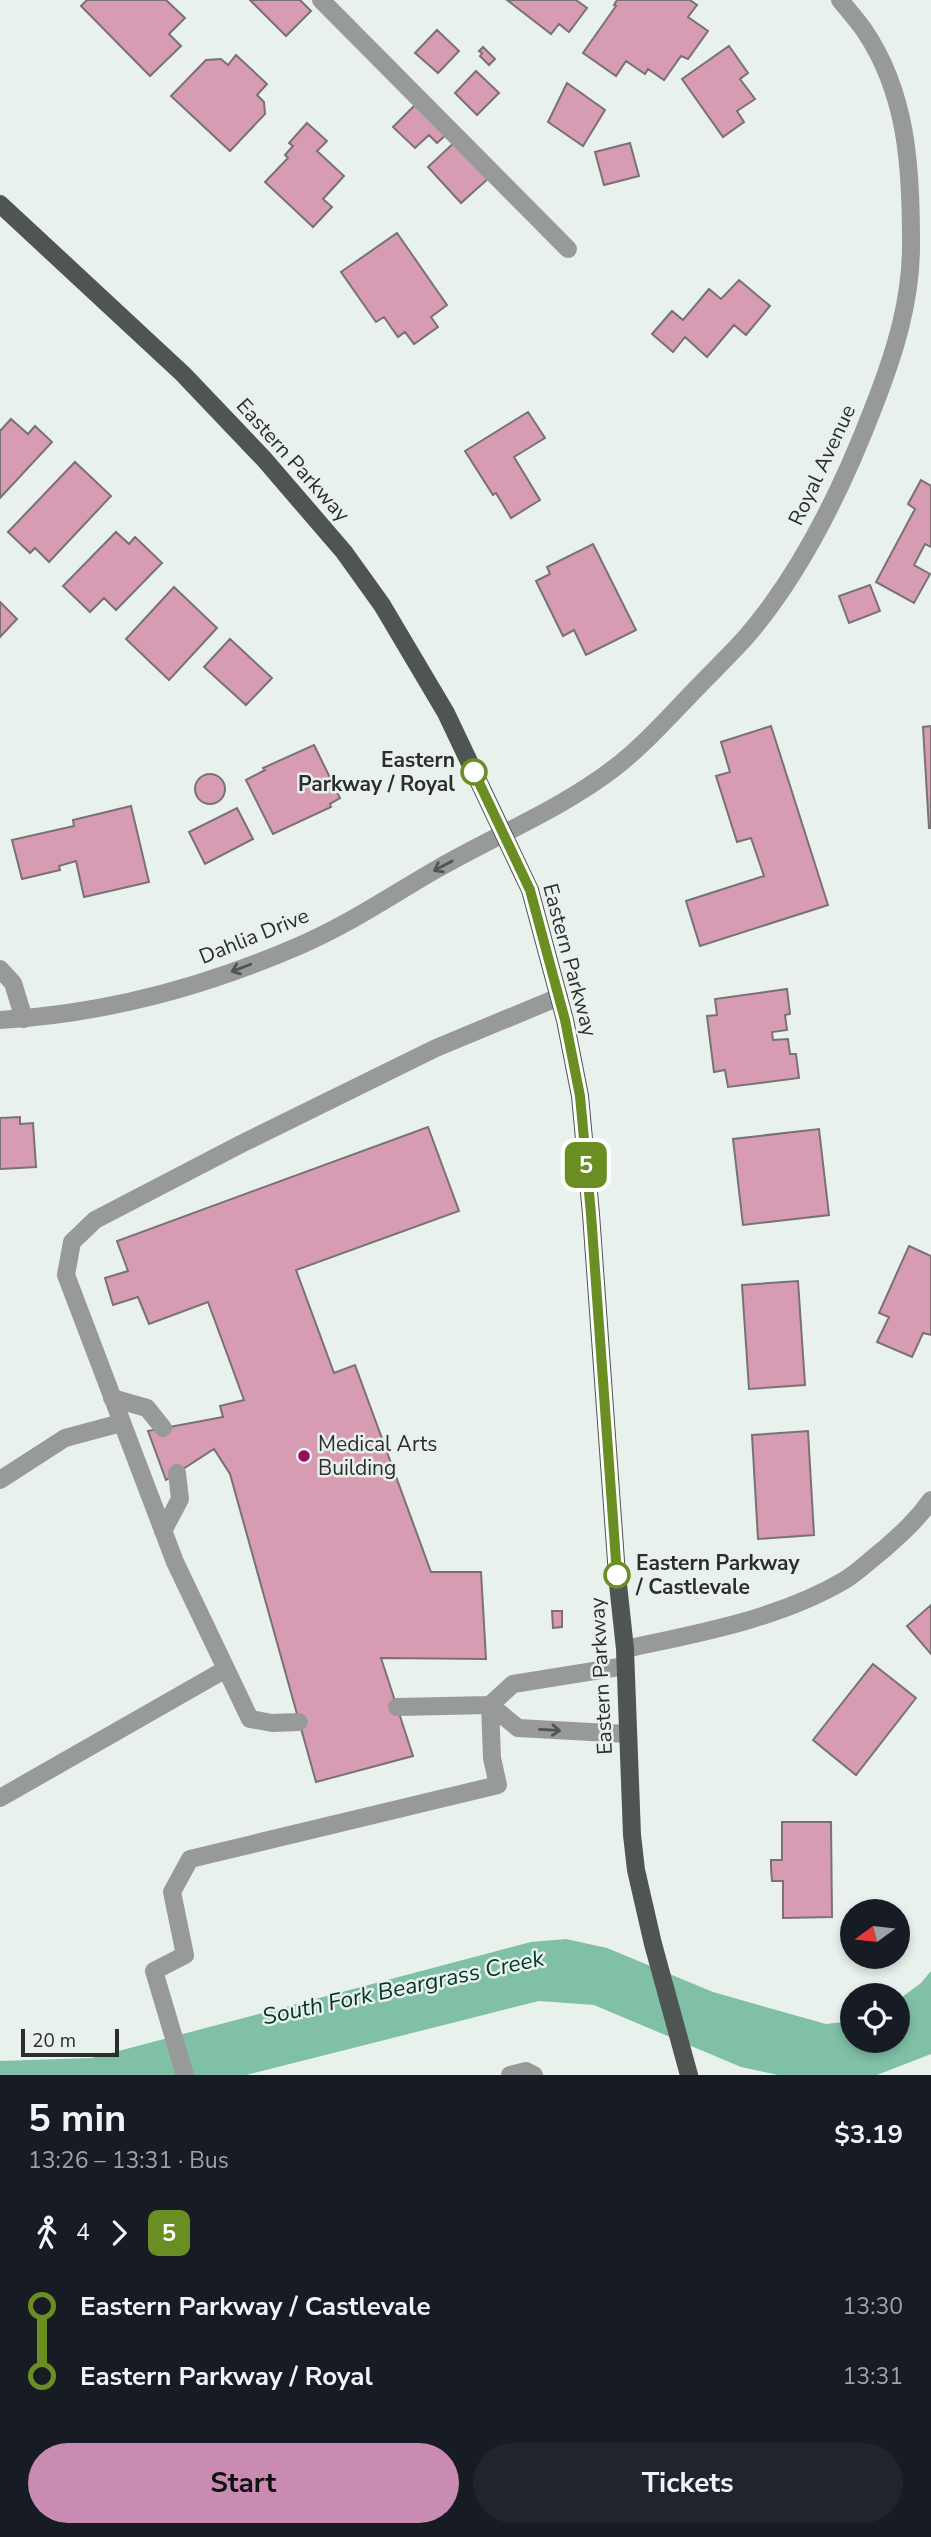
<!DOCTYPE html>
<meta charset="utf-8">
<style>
:root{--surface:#171b24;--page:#20242c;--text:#f1f3f6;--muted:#9ea1a6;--accent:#c98bb1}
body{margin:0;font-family:"Nunito Sans",sans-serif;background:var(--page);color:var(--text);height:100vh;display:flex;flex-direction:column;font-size:26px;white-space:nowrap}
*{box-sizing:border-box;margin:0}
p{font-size:23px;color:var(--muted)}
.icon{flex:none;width:38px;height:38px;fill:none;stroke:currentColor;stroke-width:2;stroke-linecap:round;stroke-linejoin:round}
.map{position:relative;height:2075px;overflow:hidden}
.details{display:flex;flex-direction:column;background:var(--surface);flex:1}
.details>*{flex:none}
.badge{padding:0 14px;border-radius:10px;font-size:24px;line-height:46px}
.needle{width:46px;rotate:255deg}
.buttons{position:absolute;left:840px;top:1899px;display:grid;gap:14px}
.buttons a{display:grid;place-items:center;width:70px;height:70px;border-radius:50%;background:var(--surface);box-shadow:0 4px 10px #0003;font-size:35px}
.scale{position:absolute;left:21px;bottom:18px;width:98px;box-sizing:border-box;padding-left:7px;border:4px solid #2b2e2c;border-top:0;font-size:19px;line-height:24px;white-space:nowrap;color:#2b2e2c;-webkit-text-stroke:5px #e9f1ed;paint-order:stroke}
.map>.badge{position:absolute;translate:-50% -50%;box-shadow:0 0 0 4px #fff}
.legs{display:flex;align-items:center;gap:10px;height:77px;padding:0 28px;font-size:23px}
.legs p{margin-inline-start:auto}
.overview{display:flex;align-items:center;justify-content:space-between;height:119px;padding:0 28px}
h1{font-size:38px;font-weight:700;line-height:52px}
.button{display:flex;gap:14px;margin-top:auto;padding:14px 28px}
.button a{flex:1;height:80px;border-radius:42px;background:var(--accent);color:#111;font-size:28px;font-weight:700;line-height:80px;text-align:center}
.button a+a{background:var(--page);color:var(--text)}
ul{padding:0 28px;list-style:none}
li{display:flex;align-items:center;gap:24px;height:70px;font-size:26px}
li i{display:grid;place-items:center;width:10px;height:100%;margin:0 9px;background:currentColor}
li i::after{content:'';width:18px;height:18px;margin:-9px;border:5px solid;border-radius:50%;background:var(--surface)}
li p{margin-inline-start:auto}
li:first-child i{background:linear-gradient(#0000 50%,currentColor 0)}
li:last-child i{background:linear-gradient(currentColor 50%,#0000 0)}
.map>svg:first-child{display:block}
</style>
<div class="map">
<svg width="931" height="2075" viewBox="0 0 931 2075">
<rect width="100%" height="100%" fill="#e9f1ed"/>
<path fill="#80c0a6" d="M566 1939 607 1948 713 1992 826 2024 852 2021V2040H898V2000L921 1983 931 1971V2054L877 2075H778L741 2067 594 2005 539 2001 246 2075H0V2061L92 2058 531 1942Z"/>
<path fill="#d79cb3" stroke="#797174" stroke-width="2" d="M87 0H166L185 18 169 34 181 46 150 76 81 6Z
M250 0H300L311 11 286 36Z
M507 0H576L587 8 569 32 559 24 551 34Z
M617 0H690L697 5 688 17 708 31 688 59 681 56 664 80 648 69 645 74 626 61 616 76 583 53 616 6 614 5Z
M437 30 459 51 438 73 415 53Z
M729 46 748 73 740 79 755 99 737 111 744 122 723 137 682 79Z
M483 47 495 59 489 65 480 56 482 53 479 51Z
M236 55 267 84 257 95 264 102 265 114 230 151 171 96 206 60 221 59 228 65Z
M476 71 499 93 477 115 455 93Z
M567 83 605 110 583 146 548 122Z
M417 103 448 133 437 143 429 135 415 148 393 127Z
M307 123 327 141 317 151 344 176 323 199 332 207 313 227 265 182 288 158 285 155 293 146 289 143Z
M457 140 490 177 461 203 428 167Z
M630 143 639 176 604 185 595 152Z
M397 233 447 305 431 317 438 327 414 344 405 332 398 337 384 317 376 322 341 272Z
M739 280 770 306 746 335 734 325 707 357 685 337 673 352 652 334 672 311 683 320 709 289 721 299Z
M528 412 545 438 514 457 540 500 511 518 496 493 493 495 465 451Z
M11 419 28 434 35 426 52 442 0 498V431Z
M75 462 111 496 49 562 35 548 30 553 8 532Z
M921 480 931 486V547L925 544 914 565 930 574 914 603 876 582 915 509 908 504Z
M116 532 129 544 135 537 162 563 116 610 104 598 90 612 63 586Z
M593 544 636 630 586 655 574 630 563 636 536 581 550 574 547 567Z
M870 585 880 611 849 623 839 596Z
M174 587 217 628 169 680 126 639Z
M0 602 17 619 0 637Z
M230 639 272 678 246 705 204 667Z
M771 726 828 905 700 946 686 901 764 876 751 838 737 842 716 776 730 772 721 742Z
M931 726V828H929L923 727Z
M314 745 340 798 330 804 331 807 273 834 246 780 265 770 263 768Z
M195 789a15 15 0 1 1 30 0a15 15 0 1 1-30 0Z
M131 806 149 882 84 897 76 861 59 866 60 870 22 879 12 840 74 826 73 820Z
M237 808 253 839 205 864 189 832Z
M787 989 790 1014 785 1015 787 1030 772 1032 773 1040 788 1039 790 1054H796L799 1078 728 1087 725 1070 714 1072 707 1016 717 1015 715 999Z
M20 1117V1124L33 1123 36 1167 0 1169V1118Z
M428 1127 459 1211 296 1270 334 1373 355 1365 431 1572H481L486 1659 381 1658 413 1756 316 1782 230 1474 214 1449 166 1480 148 1431 223 1417 220 1406 244 1400 208 1302 149 1324 138 1297 113 1305 105 1278 128 1271 117 1241Z
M819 1129 829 1215 743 1225 733 1139Z
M909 1246 931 1256V1335L923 1333 912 1357 877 1342 889 1317 879 1313Z
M798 1281 805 1385 749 1389 742 1285Z
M808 1431 814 1535 758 1539 752 1435Z
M931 1605V1654L907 1626Z
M552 1611H562V1627L553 1628Z
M873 1664 916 1698 856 1775 813 1740Z
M782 1822H831L832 1917 783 1918V1881H772L771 1868V1860H782Z"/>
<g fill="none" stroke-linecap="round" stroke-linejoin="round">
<path stroke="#979a98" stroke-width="18" d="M0 969 13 983 24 1019
M112 1398 147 1408 163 1428
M0 1480 65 1438 121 1423
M163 1531 180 1499 177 1473
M490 1705 518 1728 627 1734
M397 1707 490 1705 513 1684 625 1666
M299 1722 272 1723 250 1719 175 1562 66 1275 72 1242 95 1220 241 1144 436 1048 559 997
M0 1798 226 1669
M185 2075 154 1971 185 1955 172 1892 190 1859 498 1785 492 1758 490 1705
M510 2075 526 2071 534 2075"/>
<path stroke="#979a98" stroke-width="18" d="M321 0 568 249
M0 1020C101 1014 201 988 294 948 345 927 390 896 437 869 496 835 559 810 613 769 642 747 667 719 692 693 710 674 729 656 746 637 803 571 843 487 874 406 895 352 912 299 911 240 911 167 907 93 864 30 857 20 848 10 840 0
M625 1649C699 1633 779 1619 845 1580 858 1572 870 1560 883 1550 901 1534 917 1520 931 1500"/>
<path stroke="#4f5552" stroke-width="18" d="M0 204 183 374 264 459 344 552 382 605 446 713 530 890 565 1020 580 1096 591 1214 617 1575 625 1649 632 1835 636 1870 653 1944 689 2075"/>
</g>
<defs><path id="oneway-shaft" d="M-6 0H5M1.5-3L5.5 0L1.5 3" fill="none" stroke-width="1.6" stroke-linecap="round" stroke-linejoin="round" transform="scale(1.75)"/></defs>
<g stroke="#515452">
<use href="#oneway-shaft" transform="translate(443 866) rotate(152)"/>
<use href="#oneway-shaft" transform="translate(241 968) rotate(159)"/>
<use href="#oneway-shaft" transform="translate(550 1730) rotate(3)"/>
</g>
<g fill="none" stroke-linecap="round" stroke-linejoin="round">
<g stroke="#fff" stroke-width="16">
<path id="line-1" d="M474 772 530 890 565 1020 580 1096 591 1214 617 1575"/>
</g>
<use href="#line-1" stroke="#6b8e23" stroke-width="10"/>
</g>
<g fill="#fff" stroke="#6b8e23" stroke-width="3.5">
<circle cx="474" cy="772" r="12"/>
<circle cx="617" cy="1575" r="12"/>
</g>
<circle fill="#990b5d" stroke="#e9f1ed" stroke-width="2.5" cx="304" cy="1456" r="7"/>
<g text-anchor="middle" stroke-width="5" stroke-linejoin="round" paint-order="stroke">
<g font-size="21" fill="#2b2e2c" stroke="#e9f1ed">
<text transform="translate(293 460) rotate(48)" y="7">Eastern Parkway</text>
<text transform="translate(822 465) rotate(-65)" y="7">Royal Avenue</text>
<text transform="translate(254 936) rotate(-22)" y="7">Dahlia Drive</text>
<text transform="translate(570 960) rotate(75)" y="7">Eastern Parkway</text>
<text transform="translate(601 1676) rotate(-93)" y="7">Eastern Parkway</text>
</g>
<g font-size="21" font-weight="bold" fill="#2b2e2c" stroke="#e9f1ed" text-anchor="end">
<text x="455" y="767">Eastern<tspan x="455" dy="24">Parkway / Royal</tspan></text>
<text x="636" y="1570" text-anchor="start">Eastern Parkway<tspan x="636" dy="24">/ Castlevale</tspan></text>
</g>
<g font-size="21" fill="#2b2e2c" stroke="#e9f1ed" text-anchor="start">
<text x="318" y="1451">Medical Arts<tspan x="318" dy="24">Building</tspan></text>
</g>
<g font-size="23" font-style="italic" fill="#003726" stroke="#e9f1ed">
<text transform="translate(403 1987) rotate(-12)" y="8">South Fork Beargrass Creek</text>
</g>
</g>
</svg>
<div class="buttons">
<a><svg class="needle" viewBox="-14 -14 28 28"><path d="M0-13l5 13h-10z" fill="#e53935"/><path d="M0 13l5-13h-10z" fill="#9ea1a6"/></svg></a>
<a><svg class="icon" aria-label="locate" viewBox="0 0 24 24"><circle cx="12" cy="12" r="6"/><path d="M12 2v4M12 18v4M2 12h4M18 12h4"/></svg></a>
</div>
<div class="scale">20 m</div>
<b class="badge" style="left:586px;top:1165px;background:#6b8e23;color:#fff">5</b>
</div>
<section class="details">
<div class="overview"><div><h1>5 min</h1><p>13:26 – 13:31 · Bus</p></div><b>$3.19</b></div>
<div class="legs"><svg class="icon" aria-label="walk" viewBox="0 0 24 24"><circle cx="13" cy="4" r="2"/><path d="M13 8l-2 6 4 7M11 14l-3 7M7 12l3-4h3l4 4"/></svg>4<svg class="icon" aria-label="forward" viewBox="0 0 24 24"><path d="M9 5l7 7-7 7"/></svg><b class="badge" style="background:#6b8e23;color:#fff">5</b></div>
<ul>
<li><i style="color:#6b8e23"></i><b>Eastern Parkway / Castlevale</b><p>13:30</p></li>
<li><i style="color:#6b8e23"></i><b>Eastern Parkway / Royal</b><p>13:31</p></li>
</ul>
<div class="button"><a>Start</a><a>Tickets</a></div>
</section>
